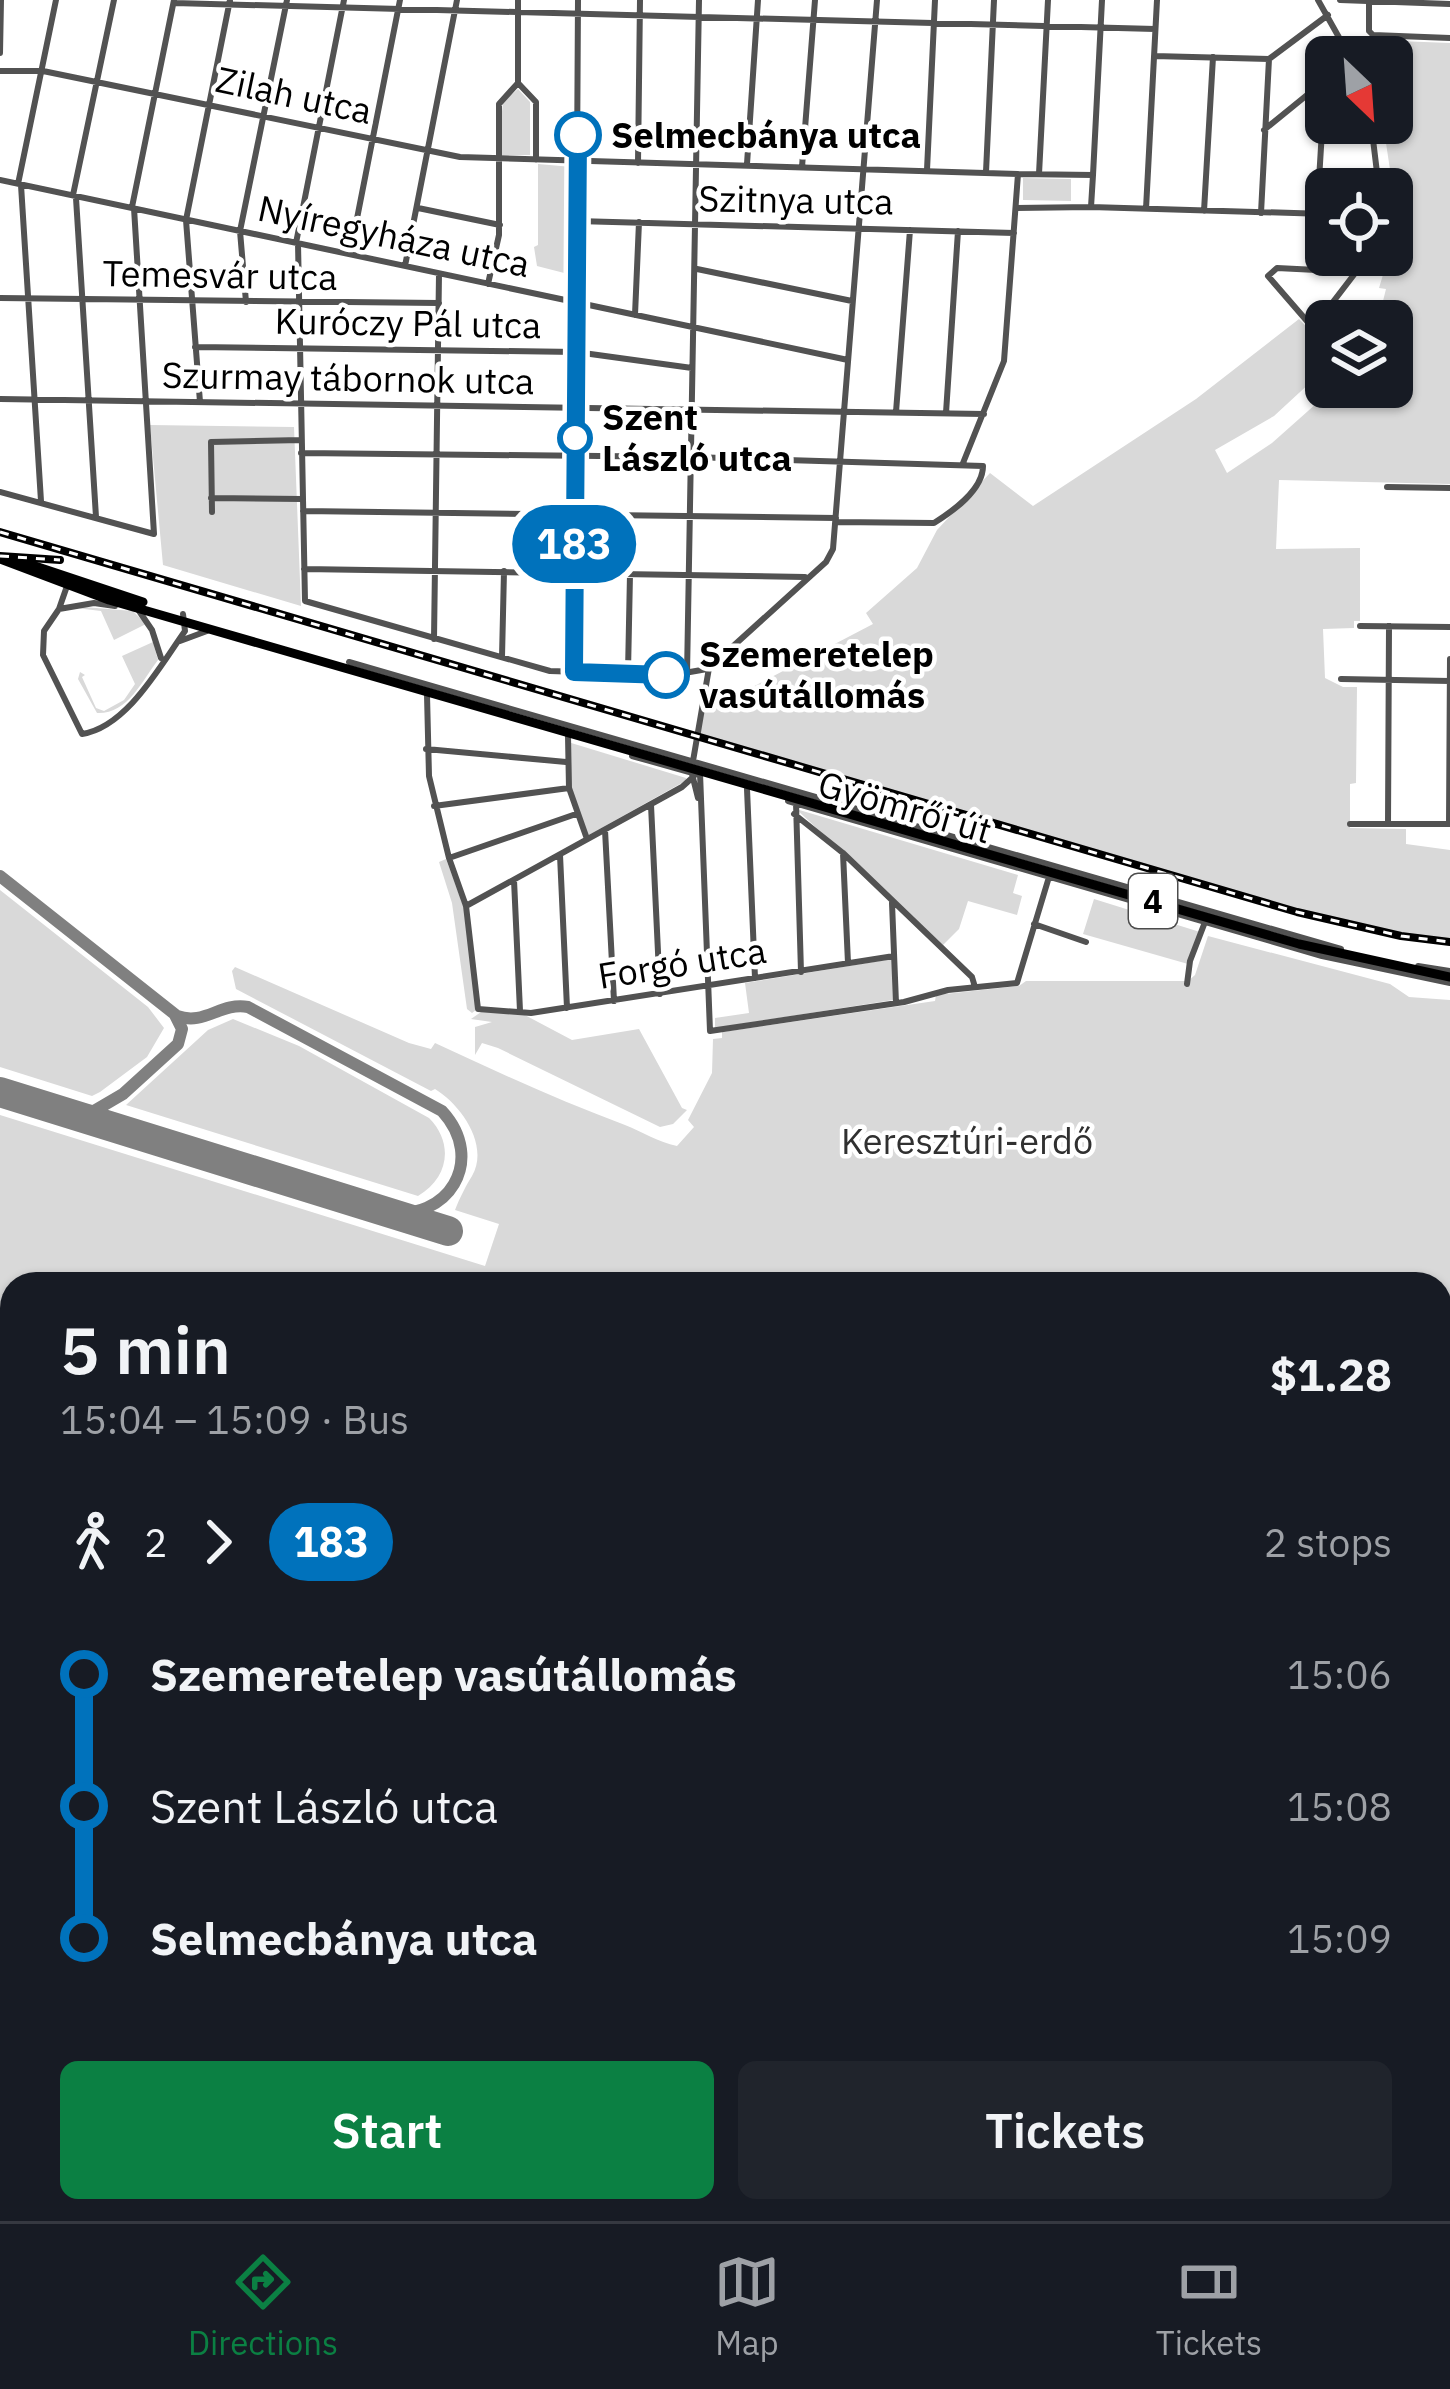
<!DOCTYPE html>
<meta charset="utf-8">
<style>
:root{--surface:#171b24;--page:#20242c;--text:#f1f3f6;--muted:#9ea1a6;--line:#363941;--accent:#0b8043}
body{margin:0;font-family:"IBM Plex Sans",sans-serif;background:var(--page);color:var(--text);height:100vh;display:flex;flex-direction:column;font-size:45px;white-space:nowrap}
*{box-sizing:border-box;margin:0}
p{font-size:39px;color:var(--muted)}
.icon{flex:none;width:66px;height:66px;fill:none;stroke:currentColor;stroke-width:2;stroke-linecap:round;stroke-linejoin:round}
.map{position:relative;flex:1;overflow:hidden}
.sheet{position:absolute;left:0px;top:1272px;width:1452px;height:951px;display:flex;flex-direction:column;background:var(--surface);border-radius:36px 36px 0 0;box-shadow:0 3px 9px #0004}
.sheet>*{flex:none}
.badge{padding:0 24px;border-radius:39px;font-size:42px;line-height:78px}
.needle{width:78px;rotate:155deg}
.controls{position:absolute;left:1305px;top:36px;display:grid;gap:24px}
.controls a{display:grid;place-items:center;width:108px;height:108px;border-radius:18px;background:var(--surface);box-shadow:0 3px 9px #0004;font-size:60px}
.map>.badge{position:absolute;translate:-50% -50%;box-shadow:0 0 0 6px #fff}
.legs{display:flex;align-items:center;gap:18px;height:132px;padding:0 60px;font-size:39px}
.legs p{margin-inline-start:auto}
.head{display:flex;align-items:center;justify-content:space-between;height:204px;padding:0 60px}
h1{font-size:66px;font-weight:600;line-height:90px}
.primary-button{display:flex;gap:24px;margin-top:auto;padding:24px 60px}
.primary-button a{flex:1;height:138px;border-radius:18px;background:var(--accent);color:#fff;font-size:48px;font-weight:600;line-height:138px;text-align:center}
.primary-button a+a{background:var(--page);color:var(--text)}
ul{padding:0 60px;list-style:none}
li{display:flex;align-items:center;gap:42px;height:132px;font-size:45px}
li i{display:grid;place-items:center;width:18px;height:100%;margin:0 15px;background:currentColor}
li i::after{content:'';width:30px;height:30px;margin:-15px;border:9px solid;border-radius:50%;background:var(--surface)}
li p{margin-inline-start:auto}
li:first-child i{background:linear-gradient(#0000 50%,currentColor 0)}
li:last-child i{background:linear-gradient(currentColor 50%,#0000 0)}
.dock{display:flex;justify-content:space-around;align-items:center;height:168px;border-top:3px solid var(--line);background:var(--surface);font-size:33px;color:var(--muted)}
.dock a{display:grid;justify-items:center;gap:6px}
.dock .active{color:var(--accent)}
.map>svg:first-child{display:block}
</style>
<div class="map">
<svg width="1450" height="2221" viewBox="0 0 1450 2221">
<rect width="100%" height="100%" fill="#fff"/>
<path fill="#d9d9d9" d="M1372 40 1450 43V484L1279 480 1276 549 1360 548V621H1354V628L1323 629 1325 678 1343 687H1357L1356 783 1350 784V828L1406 829V844L1450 850V939L1402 933 1298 910 700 734 703 713 873 624 866 613 917 568 937 530 990 473 1033 506 1196 399 1299 319 1326 347V368L1274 416 1215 450 1227 473 1272 443 1335 387H1392V321H1378L1386 289 1379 288 1389 255H1392V183L1383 123H1392V57H1361L1355 42Z
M518 89 530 102V155H502L499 141 503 102Z
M538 164 572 167V217H568V241L572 242V275L537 266 534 247 538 245Z
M1023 178 1071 179V201L1023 200Z
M150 425 294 427 301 606 163 565Z
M84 607 133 611 146 624 114 640 101 611 76 608Z
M153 642 158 660C141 682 128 714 97 713L78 679 80 672 85 675 82 677 96 708 104 711 124 700 135 684 122 656Z
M568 742 686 778 687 780 587 836 571 787Z
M796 809 1018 875 1013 893 1022 896 1017 915 968 901 959 929 943 945Z
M446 859 464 908 476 1010 472 1013 467 1009 452 903 439 862Z
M0 890 148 1007 164 1028 147 1057 100 1092 92 1096 0 1067Z
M1094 899 1200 932 1188 964 1083 934Z
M1208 936 1390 984 1409 997 1450 1000V2221H462L463 2211H1440V1284H12V1385L0 1387V1115L485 1266 499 1224 455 1210C460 1197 467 1184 472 1176 490 1145 460 1104 435 1089L431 1091 236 989 232 971 235 967 409 1043 431 1049 435 1043C497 1072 560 1101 625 1125 643 1132 658 1142 677 1146L694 1127 688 1120 712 1073 713 1039 722 1038V1032L935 1001 936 995 1019 986 1026 981H1188L1195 975Z
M892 959 893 1000 715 1028V1018L749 1013 745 983Z
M481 1012 521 1013 572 1040 639 1029 682 1108 687 1110 673 1124 660 1127 498 1048 482 1043 475 1055V1027L492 1022 471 1019Z
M233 1019 299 1046 429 1118C454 1143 449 1178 418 1196L126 1105 208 1030Z
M12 1391V1638L0 1639V1393Z
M12 1654V1977L0 1976V1655Z"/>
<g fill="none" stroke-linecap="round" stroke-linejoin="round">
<path stroke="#808080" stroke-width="12" d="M0 876 177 1016C205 1026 220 1002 248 1007L442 1111C487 1160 448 1223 385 1212
M58 1110 94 1111 123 1094 178 1044 182 1029 175 1015"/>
<path stroke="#808080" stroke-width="30" d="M0 1092 448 1231"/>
<path stroke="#525252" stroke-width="6" d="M1318 0 1350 57
M1340 0 1450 4
M1369 0V31L1373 35 1450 38
M174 3 1155 29
M0 53 1 0
M1154 56 1269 59 1328 15
M0 71H43L460 157 1018 174
M518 83 536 102V160
M518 83V0
M1371 123 1379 189
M1264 130 1323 82
M638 163 640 0
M747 164 758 0
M802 167 815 0
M927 170 935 0
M986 172 994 0
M1039 174 1048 0
M1093 175 1102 0
M0 180 848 360
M18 184 56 0
M21 185 41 501
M73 195 114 0
M76 198 96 517
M132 207 174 0
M1091 207 1326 214
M418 208 500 225
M1146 209 1157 0
M1204 211 1213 57
M1261 213 1269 59
M1317 213 1325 81
M186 220 230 0
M186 220 200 402
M577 221 1014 233
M296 243 344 0
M298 243 305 601 550 671 673 675 707 669
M350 254 400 0
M405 266 457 0
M697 269 852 301
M1356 272 1277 268 1268 276 1313 328 1356 272 1366 269 1371 255
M488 284 499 235V104L518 83
M0 298 439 303
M246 302 240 231 287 0
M635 315 639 222
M195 347 576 352 692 368
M0 399 984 414
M896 412 910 230
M946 413 958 231
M301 453 691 457 983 466C983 490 953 511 934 523L836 522
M963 463 1004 361 1018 174 1093 175 1091 207 1016 208
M1387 487 1450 488
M0 492 154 534 134 208
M211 498 302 499
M303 511 836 518
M212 512 211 442 301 440
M304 569 805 577
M67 586 59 609 44 631 43 655 82 734C127 727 160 666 185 631L183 614
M59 609 94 603 115 606
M139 611 152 630 161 658
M1360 626 1450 627
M434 639 439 274
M180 641 207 631
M502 657 504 571
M349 662 1341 949
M574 672 578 0
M628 672 630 574
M687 675 699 0
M1341 679 1450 681
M427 695 429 776 449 858 466 906 478 1009 531 1013 894 956
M568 736 569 788 587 839
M426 749 566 762
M632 756 700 775
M693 761 709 668 826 562 833 549 877 0
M700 773 710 1031 904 1002 948 990 1017 983 1049 877
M692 774 698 798
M747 789 755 978
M788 801 1322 956 1450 983
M796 803 801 972
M651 805 660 994
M434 806 569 788
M794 814 843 853 972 977 975 987
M1350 824H1450
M1388 824 1389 626
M1449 824 1450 659
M605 830 614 1001
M843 853 848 963
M560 855 567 1008
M449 858 576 814
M514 880 520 1011
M892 903 896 1003
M466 906 682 787 692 778
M1034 924 1086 942
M1418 966 1450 971
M1187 984 1190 961 1205 922
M0 2004 12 2005
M0 2050 12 2052
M0 2097 12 2099
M0 2144 12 2146
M0 2191 12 2192
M134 2211 200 2221
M389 2217 411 2221
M112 2221 114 2211
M225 2221 226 2211
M456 2221 458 2211"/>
<path stroke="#000" stroke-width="9" d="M0 559 109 600 1299 944 1450 977
M17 560 143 602
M1440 1590 1450 1579
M0 1649 12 1647"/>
<g stroke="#000" stroke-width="8">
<path id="rail" d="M0 532 1297 912 1401 936 1450 942
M0 556 60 560"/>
</g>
<use href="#rail" stroke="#fff" stroke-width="3" stroke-dasharray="9" stroke-linecap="butt"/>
</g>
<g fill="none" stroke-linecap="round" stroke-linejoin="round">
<g stroke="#fff" stroke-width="27">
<path id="line-1" d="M578 135 574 672 666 675"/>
</g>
<use href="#line-1" stroke="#0072bc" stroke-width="18"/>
</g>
<g fill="#fff" stroke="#0072bc" stroke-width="6">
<circle cx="578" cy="135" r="21"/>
<circle cx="575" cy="438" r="15"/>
<circle cx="666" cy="675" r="21"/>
</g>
<g text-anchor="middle" stroke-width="9" stroke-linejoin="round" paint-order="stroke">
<rect fill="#fff" stroke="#4c4c4c" stroke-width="3" x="1129" y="874" width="48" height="54" rx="9"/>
<g font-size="33" font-weight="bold" fill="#000">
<text x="1153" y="913">4</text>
</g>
<g font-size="36" fill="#000" stroke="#fff">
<text transform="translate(294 95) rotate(12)" y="13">Zilah utca</text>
<text transform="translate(796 200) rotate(1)" y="13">Szitnya utca</text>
<text transform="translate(394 236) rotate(12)" y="13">Nyíregyháza utca</text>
<text transform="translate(220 275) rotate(1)" y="13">Temesvár utca</text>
<text transform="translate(408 323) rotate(1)" y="13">Kuróczy Pál utca</text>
<text transform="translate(348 378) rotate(1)" y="13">Szurmay tábornok utca</text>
<text transform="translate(905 807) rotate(16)" y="13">Gyömrői út</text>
<text transform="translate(682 963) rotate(-9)" y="13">Forgó utca</text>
</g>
<g font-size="36" font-weight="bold" fill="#000" stroke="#fff" text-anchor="start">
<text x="611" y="148">Selmecbánya utca</text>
<text x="602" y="430">Szent<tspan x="602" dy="41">László utca</tspan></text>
<text x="699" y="667">Szemeretelep<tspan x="699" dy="41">vasútállomás</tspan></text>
</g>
<g font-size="36" fill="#303030" stroke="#fff">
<text x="967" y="1154">Keresztúri-erdő</text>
</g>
</g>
</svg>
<div class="controls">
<a><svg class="needle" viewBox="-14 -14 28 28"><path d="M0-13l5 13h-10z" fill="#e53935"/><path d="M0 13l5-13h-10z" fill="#9ea1a6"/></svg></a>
<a><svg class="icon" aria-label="locate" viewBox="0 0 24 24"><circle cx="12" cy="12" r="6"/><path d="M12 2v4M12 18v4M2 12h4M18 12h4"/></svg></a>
<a><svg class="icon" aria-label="layers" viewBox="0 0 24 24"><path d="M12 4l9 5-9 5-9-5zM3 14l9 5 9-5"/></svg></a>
</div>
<b class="badge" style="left:574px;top:544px;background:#0072bc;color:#fff">183</b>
<section class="sheet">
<div class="head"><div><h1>5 min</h1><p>15:04 – 15:09 · Bus</p></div><b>$1.28</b></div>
<div class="legs"><svg class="icon" aria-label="walk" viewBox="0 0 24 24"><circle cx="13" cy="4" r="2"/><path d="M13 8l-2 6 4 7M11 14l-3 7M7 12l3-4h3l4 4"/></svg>2<svg class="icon" aria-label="forward" viewBox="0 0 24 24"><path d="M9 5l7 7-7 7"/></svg><b class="badge" style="background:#0072bc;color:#fff">183</b><p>2 stops</p></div>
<ul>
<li><i style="color:#0072bc"></i><b>Szemeretelep vasútállomás</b><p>15:06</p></li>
<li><i style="color:#0072bc"></i><span>Szent László utca</span><p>15:08</p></li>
<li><i style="color:#0072bc"></i><b>Selmecbánya utca</b><p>15:09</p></li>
</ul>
<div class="primary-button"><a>Start</a><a>Tickets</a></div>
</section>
</div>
<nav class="dock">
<a class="active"><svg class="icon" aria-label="directions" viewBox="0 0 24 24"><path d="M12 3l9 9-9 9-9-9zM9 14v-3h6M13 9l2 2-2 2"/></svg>Directions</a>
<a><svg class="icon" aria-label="map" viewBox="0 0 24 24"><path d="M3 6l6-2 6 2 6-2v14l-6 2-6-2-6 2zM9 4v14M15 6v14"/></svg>Map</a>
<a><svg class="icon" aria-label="tickets" viewBox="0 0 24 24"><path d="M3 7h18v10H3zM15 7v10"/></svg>Tickets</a>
</nav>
